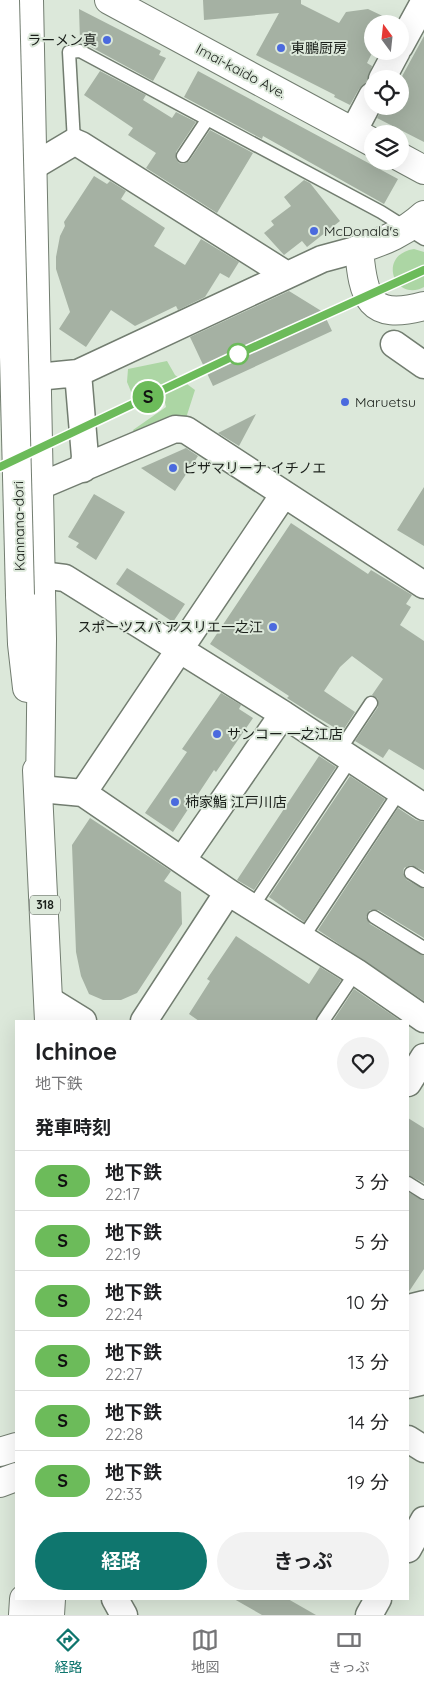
<!DOCTYPE html>
<html lang="ja">
<meta charset="utf-8">
<style>
:root{--surface:#fff;--page:#f2f2f2;--text:#202124;--muted:#757577;--line:#e0e0e0;--accent:#0f766e}
body{margin:0;font-family:Quicksand,"Noto Sans JP",sans-serif;background:var(--page);color:var(--text);height:100vh;display:flex;flex-direction:column;font-size:19px;white-space:nowrap}
*{box-sizing:border-box;margin:0}
p{font-size:16px;color:var(--muted)}
.icon{flex:none;width:28px;height:28px;fill:none;stroke:currentColor;stroke-width:2;stroke-linecap:round;stroke-linejoin:round}
.map{position:relative;flex:1;overflow:hidden}
.side{position:absolute;left:15px;top:1020px;width:394px;height:580px;display:flex;flex-direction:column;background:var(--surface);border-radius:0px;box-shadow:0 5px 20px #0002}
.side>*{flex:none}
.badge{padding:0 10px;border-radius:16px;font-size:18px;line-height:32px}
.needle{width:32px;rotate:345deg}
.fabs{position:absolute;left:364px;top:15px;display:grid;gap:10px}
.fabs a{display:grid;place-items:center;width:45px;height:45px;border-radius:50%;background:var(--surface);box-shadow:0 5px 20px #0002;font-size:25px}
.map>.badge{position:absolute;translate:-50% -50%;box-shadow:0 0 0 2px #fff}
h2{padding:0 20px;font-size:19px;line-height:45px}
.round{display:grid;place-items:center;flex:none;width:52px;height:52px;border-radius:26px;background:var(--page)}
.overview{display:flex;align-items:center;justify-content:space-between;height:85px;padding:0 20px}
h1{font-size:24px;font-weight:700;line-height:38px}
.action{display:flex;gap:10px;margin-top:auto;padding:10px 20px}
.action a{flex:1;height:58px;border-radius:30px;background:var(--accent);color:#fff;font-size:20px;font-weight:700;line-height:58px;text-align:center}
.action a+a{background:var(--page);color:var(--text)}
ul{padding:0;list-style:none}
li{display:flex;align-items:center;gap:15px;height:60px;padding:0 20px;border-top:1px solid var(--line)}
li div{flex:1}
li b{display:block;font-size:19px}
li em{font-style:normal}
li .badge{min-width:55px;font-weight:700;text-align:center}
.tab-bar{display:flex;justify-content:space-around;align-items:center;height:70px;border-top:1px solid var(--line);background:var(--surface);font-size:14px;color:var(--muted)}
.tab-bar a{display:grid;justify-items:center;gap:2px}
.tab-bar .selected{color:var(--accent)}
.map>svg:first-child{display:block}
</style>
<div class="map">
<svg width="424" height="1615" viewBox="0 0 424 1615">
<rect width="100%" height="100%" fill="#dce8da"/>
<path fill="#acd6a4" d="M414 249 424 252V287C395 303 376 255 414 249Z
M167 361 175 375 195 390 186 418 137 442 133 430 166 407 163 394 137 406 127 382 128 369Z"/>
<path fill="#a5b1a3" d="M203 0H301V4L339 23 346 12 368 9 389 19 387 24H372L373 51 367 63 372 66 368 82 359 89 350 105 334 97 335 95 256 55 279 13 204 20Z
M79 9 161 51 159 55 166 58 153 81 80 41Z
M424 36V142L377 118 384 106H400V80Z
M100 71 146 95 143 100 172 118 176 112 196 122 176 152V159L179 163 183 164 189 161 210 130 253 153 217 213 146 168 156 153 128 135 133 128 84 95Z
M198 71 398 179 384 204 263 136 262 139 184 97Z
M94 176 107 184 110 181 126 191 121 199 165 228 154 246 185 265 201 239 239 262 229 278 220 273 205 297 178 310 176 306 135 326 111 310 86 347 59 329 70 312 56 269V257L60 236 65 226 64 222Z
M304 180 310 183 340 221 307 247 302 241 284 255 264 233 274 225 271 221 291 206 284 197Z
M289 291 323 312 332 331 213 386 190 337Z
M256 414 239 446 218 433Z
M186 448 198 456 175 491 141 468Z
M424 487V546L397 530Z
M94 494 125 512 96 560 76 547 79 543 68 537Z
M291 523 368 574 371 570 412 595 406 604 411 607 400 625 424 641V770L389 749 383 758 355 741 378 707V699L372 695 383 679 352 656 340 667 324 691 355 712 342 732 315 716 287 698 289 696 210 644Z
M127 568 185 604 173 622 116 584Z
M221 693 241 705 239 709 253 718 216 772 214 770 173 832 145 813 187 752 182 749Z
M319 756 336 767 254 890 237 880Z
M350 776 385 799 304 922 269 897Z
M398 808 416 820 424 822V871L411 865 404 868 403 873 407 880 424 889V938L378 910H370L366 917 370 924 424 956V1001L318 930Z
M90 818 171 871 164 881 181 892 182 924 137 993 121 1000H103L89 994 81 976 76 952 72 845Z
M236 936 309 984 320 967 341 980 315 1021H199L189 1014 210 981 207 979Z
M354 989 401 1021H333Z
M408 1118 424 1128V1183L408 1175Z
M408 1192 424 1201V1269L408 1293Z
M234 1599H288L316 1615H262Z"/>
<g fill="none" stroke-linecap="round" stroke-linejoin="round">
<g stroke="#727d70" stroke-width="15">
<path id="service" d="M74 142 69 52 80 51 381 212 424 239
M183 156 207 120
M339 751 371 703
M411 873 424 881
M253 906 351 759
M374 917 424 948
M302 939 400 791
M323 1021 356 972
M408 1183 424 1193"/>
</g>
<g stroke="#727d70" stroke-width="29">
<path id="minor" d="M400 46 424 2
M382 79 397 51
M353 132 372 96
M32 167 74 142 81 145 287 275
M394 344 424 365
M78 373 85 457 83 469
M37 377 78 373 322 259 359 249
M40 486 175 429 186 430 424 585
M41 575 65 578 283 714 424 807
M40 789 83 793 228 892 356 972 424 1019
M83 793 284 494
M183 859 283 714
M49 1000 83 1021
M144 1021 228 892
M408 1083 424 1057
M408 1308 424 1304
M408 1385 424 1381
M408 1439 424 1449
M408 1549 424 1520
M115 1599 124 1615
M369 1615 378 1599"/>
</g>
<g stroke="#727d70" stroke-width="30">
<path id="tertiary" d="M109 0 372 142
M400 157 424 170
M424 215C404 233 385 241 359 249 363 298 369 321 424 306"/>
</g>
<g stroke="#727d70" stroke-width="30">
<path id="primary" d="M29 0 42 639 40 789
M20 595 22 644 27 688
M37 770 49 1021
M408 1334 424 1329
M408 1361 424 1356
M0 1452 16 1447
M0 1483 16 1477
M23 1615 24 1599
M50 1615 51 1599"/>
</g>
<use href="#service" stroke="#fff" stroke-width="12"/>
<use href="#minor" stroke="#fff" stroke-width="26"/>
<use href="#tertiary" stroke="#fff" stroke-width="28"/>
<use href="#primary" stroke="#fff" stroke-width="28"/>
<g stroke="#727d70" stroke-width="30" stroke-linecap="butt">
<path id="primary-bridge" d="M5 0 20 595"/>
</g>
<use href="#primary-bridge" stroke="#fff" stroke-width="28"/>
</g>
<g fill="none" stroke-linecap="round" stroke-linejoin="round">
<g stroke="#fff" stroke-width="11">
<path id="line" d="M0 467 236 355 424 270"/>
</g>
<use href="#line" stroke="#6cbb5a" stroke-width="8"/>
</g>
<g fill="#4b6ade" stroke="#dce8da" stroke-width="2">
<circle cx="107" cy="40" r="5"/>
<circle cx="281" cy="48" r="5"/>
<circle cx="314" cy="231" r="5"/>
<circle cx="345" cy="402" r="5"/>
<circle cx="173" cy="468" r="5"/>
<circle cx="273" cy="627" r="5"/>
<circle cx="217" cy="734" r="5"/>
<circle cx="175" cy="802" r="5"/>
</g>
<circle fill="#fff" stroke="#6cbb5a" stroke-width="2.5" cx="238" cy="354" r="10"/>
<g text-anchor="middle" stroke-width="4" stroke-linejoin="round" paint-order="stroke">
<rect fill="#dce8da" stroke="#545b54" stroke-width="1" x="30" y="895.5" width="30" height="19" rx="4"/>
<g font-size="12" font-weight="bold" fill="#1a1f1a">
<text x="45" y="909">318</text>
</g>
<g font-size="14" fill="#1a1f1a" stroke="#dce8da" text-anchor="start">
<text x="97" y="45" text-anchor="end">ラーメン真</text>
<text x="291" y="53">東鵬厨房</text>
<text x="324" y="236">McDonald's</text>
<text x="355" y="407">Maruetsu</text>
<text x="183" y="473">ピザマリーナ イチノエ</text>
<text x="263" y="632" text-anchor="end">スポーツスパ アスリエ一之江</text>
<text x="227" y="739">サンコー 一之江店</text>
<text x="185" y="807">柿家鮨 江戸川店</text>
</g>
<g font-size="14" fill="#1a1f1a" stroke="#dce8da">
<text transform="translate(241 71) rotate(28)" y="5">Imai-kaido Ave.</text>
<text transform="translate(19 526) rotate(-91)" y="5">Kannana-dori</text>
</g>
</g>
</svg>
<div class="fabs">
<a><svg class="needle" viewBox="-14 -14 28 28"><path d="M0-13l5 13h-10z" fill="#e53935"/><path d="M0 13l5-13h-10z" fill="#757577"/></svg></a>
<a><svg class="icon" aria-label="locate" viewBox="0 0 24 24"><circle cx="12" cy="12" r="6"/><path d="M12 2v4M12 18v4M2 12h4M18 12h4"/></svg></a>
<a><svg class="icon" aria-label="layers" viewBox="0 0 24 24"><path d="M12 4l9 5-9 5-9-5zM3 14l9 5 9-5"/></svg></a>
</div>
<b class="badge" style="left:148px;top:397px;background:#6cbb5a;color:#111">S</b>
<section class="side">
<div class="overview"><div><h1>Ichinoe</h1><p>地下鉄</p></div><a class="round"><svg class="icon" aria-label="heart" viewBox="0 0 24 24"><path d="M12 20l-8-8c-3-5 5-10 8-4 3-6 11-1 8 4z"/></svg></a></div>
<h2>発車時刻</h2>
<ul>
<li><span class="badge" style="background:#6cbb5a;color:#111">S</span><div><b>地下鉄</b><p>22:17</p></div><em>3 分</em></li>
<li><span class="badge" style="background:#6cbb5a;color:#111">S</span><div><b>地下鉄</b><p>22:19</p></div><em>5 分</em></li>
<li><span class="badge" style="background:#6cbb5a;color:#111">S</span><div><b>地下鉄</b><p>22:24</p></div><em>10 分</em></li>
<li><span class="badge" style="background:#6cbb5a;color:#111">S</span><div><b>地下鉄</b><p>22:27</p></div><em>13 分</em></li>
<li><span class="badge" style="background:#6cbb5a;color:#111">S</span><div><b>地下鉄</b><p>22:28</p></div><em>14 分</em></li>
<li><span class="badge" style="background:#6cbb5a;color:#111">S</span><div><b>地下鉄</b><p>22:33</p></div><em>19 分</em></li>
</ul>
<div class="action"><a>経路</a><a>きっぷ</a></div>
</section>
</div>
<nav class="tab-bar">
<a class="selected"><svg class="icon" aria-label="directions" viewBox="0 0 24 24"><path d="M12 3l9 9-9 9-9-9zM9 14v-3h6M13 9l2 2-2 2"/></svg>経路</a>
<a><svg class="icon" aria-label="map" viewBox="0 0 24 24"><path d="M3 6l6-2 6 2 6-2v14l-6 2-6-2-6 2zM9 4v14M15 6v14"/></svg>地図</a>
<a><svg class="icon" aria-label="tickets" viewBox="0 0 24 24"><path d="M3 7h18v10H3zM15 7v10"/></svg>きっぷ</a>
</nav>
